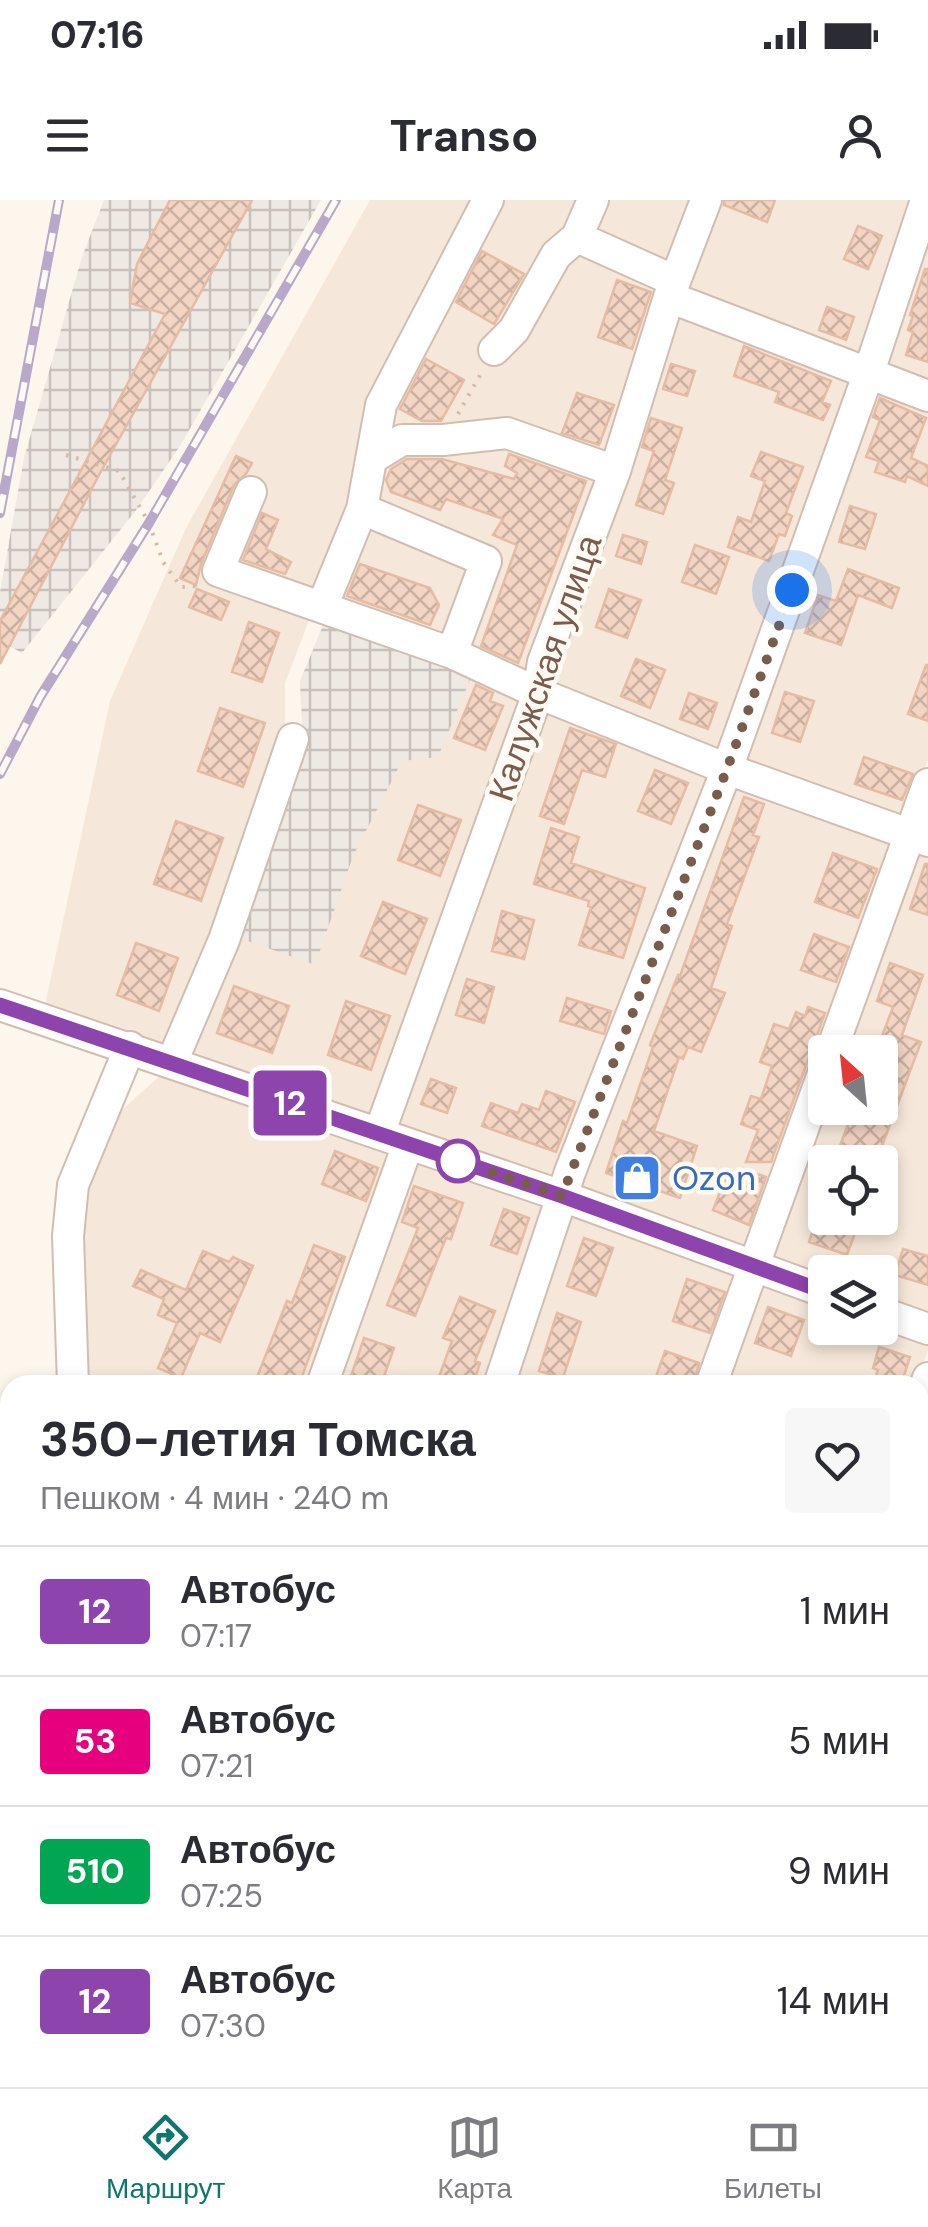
<!DOCTYPE html>
<html lang="ru">
<meta charset="utf-8">
<style>
:root{--surface:#fff;--page:#f7f7f7;--text:#2b2b33;--muted:#7c7c81;--line:#e1e1e2;--accent:#0f766e}
body{margin:0;font-family:"DM Sans",sans-serif;background:var(--page);color:var(--text);height:100vh;display:flex;flex-direction:column;font-size:38px;white-space:nowrap}
*{box-sizing:border-box;margin:0}
p{font-size:32px;color:var(--muted)}
.icon{flex:none;width:55px;height:55px;fill:none;stroke:currentColor;stroke-width:2;stroke-linecap:round;stroke-linejoin:round}
.map{position:relative;flex:1;overflow:hidden}
.details{position:absolute;left:0px;top:1175px;width:930px;height:712px;display:flex;flex-direction:column;background:var(--surface);border-radius:30px 30px 0 0;box-shadow:0 5px 15px #0003}
.details>*{flex:none}
.badge{padding:0 20px;border-radius:8px;font-size:35px;line-height:65px}
.needle{width:65px;rotate:333deg}
.controls{position:absolute;left:808px;top:835px;display:grid;gap:20px}
.controls a{display:grid;place-items:center;width:90px;height:90px;border-radius:10px;background:var(--surface);box-shadow:0 5px 15px #0003;font-size:50px}
.you{position:absolute;width:50px;height:50px;margin:-25px;border:8px solid #fff;border-radius:50%;background:#1a73e8;box-shadow:0 0 0 15px #1a73e833}
.map>.badge{position:absolute;translate:-50% -50%;box-shadow:0 0 0 5px #fff}
.round{display:grid;place-items:center;flex:none;width:105px;height:105px;border-radius:10px;background:var(--page)}
.headline{display:flex;align-items:center;justify-content:space-between;height:170px;padding:0 40px}
h1{font-size:48px;font-weight:700;line-height:75px}
ul{padding:0;list-style:none}
li{display:flex;align-items:center;gap:30px;height:130px;padding:0 40px;border-top:2px solid var(--line)}
li div{flex:1}
li b{display:block;font-size:38px}
li em{font-style:normal}
li .badge{min-width:110px;font-weight:700;text-align:center}
.status{display:flex;justify-content:space-between;align-items:center;height:70px;padding:0 50px;background:var(--surface);direction:ltr}
.status svg{height:28px;fill:currentColor}
header{display:flex;justify-content:space-between;align-items:center;height:130px;padding:0 40px;background:var(--surface);font-size:45px;font-weight:700}
.tab-bar{display:flex;justify-content:space-around;align-items:center;height:140px;border-top:2px solid var(--line);background:var(--surface);font-size:28px;color:var(--muted)}
.tab-bar a{display:grid;justify-items:center;gap:5px}
.tab-bar .current{color:var(--accent)}
.map>svg:first-child{display:block}
</style>
<div class="status"><b>07:16</b><svg viewBox="0 0 49 12"><path d="M0 12V9h3v3zM5 12V6h3v6zM10 12V3h3v9zM15 12V0h3v12zM26 1h20v11H26zM47 4h2v5h-2z"/></svg></div>
<header><svg class="icon" aria-label="menu" viewBox="0 0 24 24"><path d="M4 6h16M4 12h16M4 18h16"/></svg>Transo<svg class="icon" aria-label="person" viewBox="0 0 24 24"><circle cx="12" cy="8" r="4"/><path d="M4 21q1-7 8-7t8 7"/></svg></header>
<div class="map">
<svg width="928" height="1887" viewBox="0 0 928 1887">
<defs>
<pattern id="industrial-grid" width="8" height="8" patternUnits="userSpaceOnUse" patternTransform="scale(2.5)"><rect width="8" height="8" fill="#efe9e4"/><path d="M0 4h8M4 0v8" fill="none" stroke="#c7c0bb"/></pattern>
<pattern id="building-cross-hatch" width="8" height="8" patternUnits="userSpaceOnUse" patternTransform="scale(2.5)"><rect width="8" height="8" fill="#f3d5c3"/><path d="M0 0l8 8M0 8l8-8" fill="none" stroke="#cab0a1"/></pattern>
</defs>
<rect width="100%" height="100%" fill="#fdf6ec"/>
<path fill="#f5e8da" fill-rule="evenodd" d="M370 0H478L353 306 285 483V526L222 727 171 849 45 805 110 501 186 328Z
M498 0H697L533 461 377 923 184 854 303 539 300 481 369 311 389 207Z
M714 0H917L864 162 679 92Z
M928 21V188L877 171Z
M673 110 856 178 720 557 560 493 550 465Z
M875 185 928 203V560L905 623 737 565Z
M541 505 717 573 562 982 390 924Z
M730 581 898 640 749 1054 575 989Z
M914 646 928 651V1117L880 1100V1072H825V1081L765 1059 825 908H880V852H839ZM825 962H880V1018H825Z
M163 873 378 945 393 965 315 1185H78L82 984 113 918Z
M414 957 551 1002 490 1185H331Z
M568 1008 743 1074 703 1185H509Z
M757 1080 825 1104V1128H880L928 1141V1150L915 1185H721Z
M928 1209V1601L920 1598V1230Z
M10 1367V1878H61L58 1887H0V1402Z
M920 1616 928 1619V1710L920 1730Z
M928 1749V1887H877L880 1878H920V1771Z
M78 1878H248L245 1887H75Z
M261 1878H459L456 1887H258Z
M678 1878H862L858 1887H674Z"/>
<path fill="url(#industrial-grid)" d="M104 0H321L180 246 137 309 22 453 0 441V392L24 258 82 57Z
M325 421 471 477 438 557 402 561 353 656 315 765 234 736 303 539 300 481Z"/>
<path fill="url(#building-cross-hatch)" stroke="#e6bba3" stroke-width="2.5" d="M170 0H252L99 275 0 464V421L165 114 130 103 137 64Z
M724 0H775L767 22 724 5Z
M858 26 882 36 868 69 844 59Z
M482 51 524 74 494 124 456 102Z
M925 69H928V162L906 155 913 132 908 130 913 116 910 115Z
M617 80 651 92 632 149 598 137Z
M827 107 854 117 846 140 819 130Z
M744 146 831 181 822 202 830 205 823 220 775 202 779 192 734 176Z
M426 159 464 180 441 221H422L400 209Z
M671 164 695 171 687 196 663 189Z
M577 193 614 205 599 245 562 233Z
M880 198 926 218 911 258 928 266V286L907 276 905 282 875 272 879 261 866 257 880 220 873 217Z
M651 218 682 228 665 280 674 283 663 314 636 305 654 251 642 247Z
M761 252 803 267 786 313 792 316 785 336 779 334 769 361 728 347 738 317 751 322 765 281 751 276Z
M509 254 586 281 518 463 481 446 517 345 493 335 503 319 446 299 440 310 391 292 386 280 391 269 407 259H442L514 279 517 273 505 266Z
M236 256 252 263 246 274 234 285 201 364 196 385 180 378Z
M850 306 876 314 865 349 839 342Z
M262 313 278 320 266 349 291 362 285 374 243 360Z
M623 335 647 342 641 364 616 356Z
M695 345 729 357 716 394 682 382Z
M360 364 430 388 439 405 430 425 347 396Z
M848 369 899 388 892 408 858 395 841 445 805 433 818 395 836 401Z
M197 389 229 402 221 420 189 407Z
M609 389 641 400 627 438 596 427Z
M249 422 279 433 262 482 232 472Z
M636 459 665 470 650 508 621 496Z
M926 465H928V521L908 514Z
M476 485 493 493 490 501 503 506 485 550 454 538Z
M785 492 814 501 800 542 772 533Z
M689 493 717 503 708 529 680 519Z
M220 508 265 523 243 587 198 571Z
M570 528 616 544 605 577 582 570 564 624 540 616Z
M864 557 913 574 902 600 855 584Z
M655 570 688 583 671 624 638 611Z
M744 597 764 604 753 635 759 637 727 724 732 726 711 788 725 793 701 852 688 847 683 859 679 857 654 931 697 946 680 998 606 973 623 921 627 923 653 847 650 845 678 775 680 776Z
M418 605 461 620 440 676 398 660Z
M176 621 223 638 201 701 154 684Z
M551 628 579 637 571 663 645 688 623 758 579 745 591 707 588 706 589 701 534 684Z
M833 653 877 669 858 718 815 702Z
M925 664H928V715L910 709Z
M383 702 427 719 405 774 361 756Z
M502 711 534 720 524 759 492 751Z
M814 734 849 747 836 782 801 770Z
M136 743 178 758 159 811 117 795Z
M890 763 923 775 902 835 921 842 876 962H834L854 908H880V852H876L893 807 877 801Z
M467 779 494 787 484 823 456 815Z
M234 786 289 806 272 853 217 833Z
M567 798 611 811 604 834 560 821Z
M346 801 390 816 371 870 328 855Z
M808 807 825 813 771 962H746L758 930 741 924 751 896 761 899 772 866 760 862 774 824 789 829 796 812 805 816Z
M431 879 456 888 447 913 421 904Z
M546 891 575 902 556 952 482 926 491 903 518 913 522 904 539 910Z
M335 951 378 968 366 1001 322 984Z
M743 969 766 977 749 1025 713 1010 727 974 739 979Z
M414 986 463 1003 451 1039 446 1038 415 1116 387 1105 418 1028 402 1022Z
M504 1009 529 1018 517 1054 491 1045Z
M817 1018H839L836 1027 855 1033 847 1055 809 1042Z
M584 1038 613 1048 596 1096 567 1086Z
M314 1045 345 1057 299 1185H254L287 1101 292 1103Z
M903 1049 928 1056V1085L895 1075Z
M203 1051 229 1062 233 1057 253 1066 220 1142 200 1133 181 1178 158 1168 177 1123 158 1115 164 1099 133 1086 141 1070 186 1090Z
M687 1079 725 1092 710 1133 673 1121Z
M460 1097 495 1111 475 1161 480 1163 473 1185H436L452 1141 443 1138Z
M768 1107 804 1120 791 1156 755 1143Z
M557 1113 581 1122 563 1178 539 1171Z
M364 1138 394 1148 381 1185H366L350 1179Z
M879 1147 910 1157 901 1185H873L878 1170 873 1168Z
M665 1151 699 1163 693 1185H653Z"/>
<g fill="none" stroke-linecap="round" stroke-linejoin="round">
<g stroke="#d1beb0" stroke-width="34">
<path id="minor" d="M577 37 675 81
M669 97 928 196
M494 150 514 130 556 55 577 37 593 0
M371 259 402 240H443L507 233 615 271
M251 292 218 371 452 453 538 493 727 569 928 641
M362 309 486 361 452 453
M322 407 362 309 381 205 488 0
M0 805 562 996 825 1092
M831 852 928 584
M172 862 224 740 293 539
M379 934 538 493 543 462 615 271 669 97 706 0
M880 1112 928 1129
M73 1185 68 1036 73 985 130 847
M322 1185 408 944
M499 1185 570 972 727 569 868 175 926 0
M711 1185 825 868
M920 1200 928 1178
M0 1368 10 1336
M920 1607 928 1610
M920 1748 928 1727
M553 1878 581 1887
M66 1887 69 1878
M251 1887 255 1878
M463 1887 466 1878
M666 1887 670 1878
M868 1887 871 1878"/>
</g>
<path stroke="#d9b8a5" stroke-width="4" stroke-dasharray="2.5 8" stroke-linecap="butt" d="M458 214 483 170
M66 255 119 271 149 323 163 362 181 387 199 386"/>
<use href="#minor" stroke="#fff" stroke-width="30"/>
<g stroke="#b9a8c9" stroke-width="10">
<path id="rail" d="M0 313 59 0
M0 574 40 497 149 323 336 0"/>
</g>
<use href="#rail" stroke="#fffaf3" stroke-width="6" stroke-dasharray="19" stroke-linecap="butt"/>
</g>
<g fill="none" stroke-linecap="round" stroke-linejoin="round">
<g stroke="#fff" stroke-width="22">
<path id="line" d="M0 805 562 996 825 1092"/>
</g>
<use href="#line" stroke="#8e44ad" stroke-width="15"/>
<path stroke="#7a5c4d" stroke-width="10" stroke-dasharray="0 18" d="M458 961 562 996 727 569 792 390"/>
</g>
<defs>
<g id="shop-square" transform="scale(2.5)"><rect x="-9" y="-9" width="18" height="18" rx="4" fill="#3f7fe0" stroke="#fffaf3"/><path d="M-5-2.5h2.3a2.7 3.5 0 0 1 5.4 0H5L5.5 6h-11ZM-1.5-2.5h3a1.5 2.3 0 0 0-3 0Z" fill="#fff"/></g>
</defs>
<g fill-rule="evenodd">
<use href="#shop-square" x="637" y="978"/>
</g>
<circle fill="#fff" stroke="#8e44ad" stroke-width="5" cx="458" cy="961" r="20"/>
<g text-anchor="middle" stroke-width="9" stroke-linejoin="round" paint-order="stroke">
<g font-size="35" fill="#7a5c4d" stroke="#fffaf3">
<text transform="translate(545 468) rotate(-71)" y="12">Калужская улица</text>
</g>
<g font-size="35" fill="#366cbe" stroke="#fffaf3" text-anchor="start">
<text x="672" y="990">Ozon</text>
</g>
</g>
</svg>
<div class="controls">
<a><svg class="needle" viewBox="-14 -14 28 28"><path d="M0-13l5 13h-10z" fill="#e53935"/><path d="M0 13l5-13h-10z" fill="#7c7c81"/></svg></a>
<a><svg class="icon" aria-label="locate" viewBox="0 0 24 24"><circle cx="12" cy="12" r="6"/><path d="M12 2v4M12 18v4M2 12h4M18 12h4"/></svg></a>
<a><svg class="icon" aria-label="layers" viewBox="0 0 24 24"><path d="M12 4l9 5-9 5-9-5zM3 14l9 5 9-5"/></svg></a>
</div>
<div class="you" style="left:792px;top:390px"></div>
<b class="badge" style="left:290px;top:903px;background:#8e44ad;color:#fff">12</b>
<section class="details">
<div class="headline"><div><h1>350-летия Томска</h1><p>Пешком · 4 мин · 240 m</p></div><a class="round"><svg class="icon" aria-label="heart" viewBox="0 0 24 24"><path d="M12 20l-8-8c-3-5 5-10 8-4 3-6 11-1 8 4z"/></svg></a></div>
<ul>
<li><span class="badge" style="background:#8e44ad;color:#fff">12</span><div><b>Автобус</b><p>07:17</p></div><em>1 мин</em></li>
<li><span class="badge" style="background:#e6007e;color:#fff">53</span><div><b>Автобус</b><p>07:21</p></div><em>5 мин</em></li>
<li><span class="badge" style="background:#00a651;color:#fff">510</span><div><b>Автобус</b><p>07:25</p></div><em>9 мин</em></li>
<li><span class="badge" style="background:#8e44ad;color:#fff">12</span><div><b>Автобус</b><p>07:30</p></div><em>14 мин</em></li>
</ul>
</section>
</div>
<nav class="tab-bar">
<a class="current"><svg class="icon" aria-label="directions" viewBox="0 0 24 24"><path d="M12 3l9 9-9 9-9-9zM9 14v-3h6M13 9l2 2-2 2"/></svg>Маршрут</a>
<a><svg class="icon" aria-label="map" viewBox="0 0 24 24"><path d="M3 6l6-2 6 2 6-2v14l-6 2-6-2-6 2zM9 4v14M15 6v14"/></svg>Карта</a>
<a><svg class="icon" aria-label="tickets" viewBox="0 0 24 24"><path d="M3 7h18v10H3zM15 7v10"/></svg>Билеты</a>
</nav>
